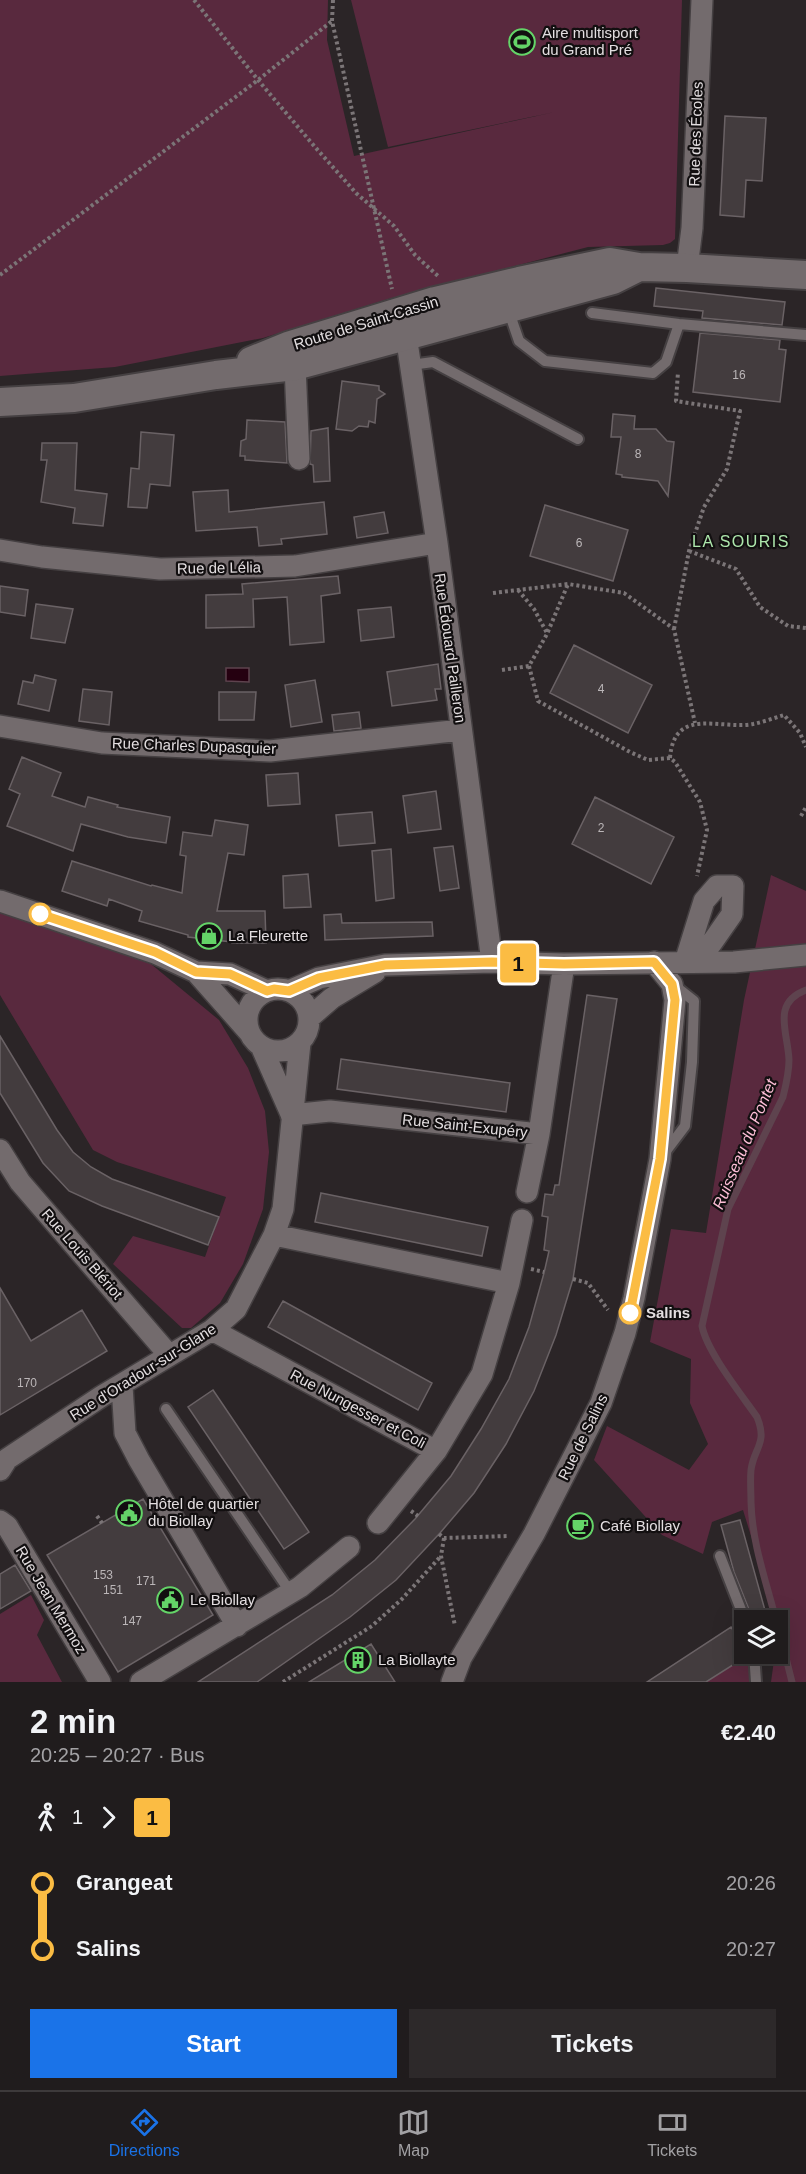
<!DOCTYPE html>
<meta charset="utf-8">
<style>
:root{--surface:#201c1d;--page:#2d292a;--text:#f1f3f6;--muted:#a2a1a4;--line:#3d3a3b;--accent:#1a73e8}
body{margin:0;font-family:Arial,sans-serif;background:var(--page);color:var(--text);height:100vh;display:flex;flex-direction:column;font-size:22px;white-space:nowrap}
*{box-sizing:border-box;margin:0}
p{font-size:20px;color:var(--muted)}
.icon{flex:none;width:33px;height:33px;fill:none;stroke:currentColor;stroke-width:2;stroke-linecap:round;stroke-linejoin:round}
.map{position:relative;height:1682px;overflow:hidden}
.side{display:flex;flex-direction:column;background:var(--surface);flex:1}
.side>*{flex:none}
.badge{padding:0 12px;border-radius:4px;font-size:21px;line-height:39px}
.buttons{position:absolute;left:734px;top:1610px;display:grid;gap:12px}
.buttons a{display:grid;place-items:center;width:54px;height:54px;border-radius:0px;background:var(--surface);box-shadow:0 6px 24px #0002,0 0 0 2px var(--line);font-size:30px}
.map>.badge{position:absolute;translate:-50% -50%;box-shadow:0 0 0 3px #fff}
.legs{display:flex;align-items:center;gap:9px;height:66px;padding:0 30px;font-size:20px}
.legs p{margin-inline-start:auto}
.overview{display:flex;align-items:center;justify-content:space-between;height:102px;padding:0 30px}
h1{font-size:33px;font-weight:700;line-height:45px}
.action{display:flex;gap:12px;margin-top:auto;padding:12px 30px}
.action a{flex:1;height:69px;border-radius:0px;background:var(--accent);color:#fff;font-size:24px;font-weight:700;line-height:69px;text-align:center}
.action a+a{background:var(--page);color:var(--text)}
ul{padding:0 30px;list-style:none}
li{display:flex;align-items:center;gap:21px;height:66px;font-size:22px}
li i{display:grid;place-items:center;width:9px;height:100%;margin:0 8px;background:currentColor}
li i::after{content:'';width:15px;height:15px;margin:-8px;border:4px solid;border-radius:50%;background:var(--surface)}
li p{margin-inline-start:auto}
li:first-child i{background:linear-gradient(#0000 50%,currentColor 0)}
li:last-child i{background:linear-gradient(currentColor 50%,#0000 0)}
.tab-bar{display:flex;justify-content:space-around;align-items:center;height:84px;border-top:2px solid var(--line);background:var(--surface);font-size:16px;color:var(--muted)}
.tab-bar a{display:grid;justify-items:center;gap:3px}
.tab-bar .on{color:var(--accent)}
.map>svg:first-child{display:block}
</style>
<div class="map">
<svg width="806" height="1682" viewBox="0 0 806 1682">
<rect width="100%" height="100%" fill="#2b2527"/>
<path fill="#59293e" d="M0 0H328L327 40 354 156 555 112 388 147 351 0H682L675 239 670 243 663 245 588 247 388 299 263 338 115 367 0 376Z
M771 875 806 891V1682H771L775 1653H777L779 1629 777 1620 743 1510 712 1522 703 1554 662 1535 594 1460 607 1426 689 1470 708 1444 690 1403 691 1359 650 1342 671 1229 706 1233 744 1000Z
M0 910 151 964 219 1020 248 1068 265 1111 269 1152 263 1209 243 1264 220 1303 191 1328H182L113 1264 133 1236 205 1257 226 1197 117 1162 93 1150 0 995Z
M31 1595 44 1620 37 1635 62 1682H0V1614Z
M749 1654 750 1682H706Z"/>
<path fill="#250010" stroke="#5e434e" stroke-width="1.5" d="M226 668H249V682L226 681Z"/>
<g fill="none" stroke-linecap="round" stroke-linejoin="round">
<path stroke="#5e434e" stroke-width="7" d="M776 1620C766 1581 752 1543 751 1502 751 1492 750 1480 751 1470 754 1447 768 1444 757 1417 741 1394 707 1352 702 1326L728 1209 783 1097C786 1085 789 1073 789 1060 788 1032 771 1003 806 990
M777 1622 792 1682"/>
</g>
<path fill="#433c3e" stroke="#6a6265" stroke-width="1.5" d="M725 116 766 118 762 181 746 180 744 217 720 215Z
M656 288 785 302 782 325 702 318 703 311 654 306Z
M700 333 780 340 779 349 786 350 780 402 693 392Z
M342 381 379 386V390L385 394 377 399 375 423 369 421 368 427 359 426 352 431 336 429Z
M613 414 635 416 634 429H656L667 441 674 442 668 496 658 481 622 477V475L616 474 621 437H611Z
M247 420 285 422 287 463 245 460V456H240L241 441 246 439Z
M328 428 330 481 314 482 313 465 310 464 311 431Z
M141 432 174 435 170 486 150 484 147 508 128 507 131 468 139 469Z
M42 443H77L75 490 107 494 103 526 73 523 75 508 41 502 47 460H41Z
M228 490 229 512 324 502 327 534 281 539 282 544 259 546 257 527 196 531 193 492Z
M545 505 628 530 613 581 530 556Z
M384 512 388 533 357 538 354 517Z
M338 576 340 593 321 596 324 642 290 645 287 597 253 599 254 627 206 628V595L243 594 242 584Z
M0 586 28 590 25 616 0 612Z
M36 604 73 609 65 643 31 638Z
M391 607 394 637 361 641 358 610Z
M574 645 652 685 628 733 550 693Z
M438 664 441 689H435L437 700 392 706 387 672Z
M35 675 56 680 49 711 18 704 23 681 33 683Z
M315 680 322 722 291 727 285 685Z
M83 689 112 692 109 725 79 721Z
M219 692H256L254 720H219Z
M359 712 361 728 334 731 332 715Z
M22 757 61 773 52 796 85 807 88 797 118 805 117 807 170 817 166 843 128 837 81 824 73 851 7 826 20 794 9 789Z
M298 773 300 804 268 806 266 775Z
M436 791 441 829 408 833 403 796Z
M595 797 674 837 651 884 572 844Z
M372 812 375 843 339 846 336 815Z
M215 820 248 825 244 855 228 853 217 911H265L266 943H232V942L188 937V935L139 921 142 911 109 899 107 906 62 891 72 861 151 886 152 885 182 893 186 856 180 855 183 832 212 836Z
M453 846 459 888 440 891 434 848Z
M391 849 394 898 376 901 372 851Z
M308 874 311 907 284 908 283 876Z
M341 914 342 923 432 922 433 936 325 940 324 915Z
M587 995 617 999 573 1279 556 1335 534 1391 506 1444 474 1493 440 1533 396 1580 350 1617 257 1682H198L332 1595 375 1560 415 1519 451 1476 481 1429 509 1379 517 1358 529 1327 544 1273 549 1251 544 1250 548 1217 542 1216 545 1194 553 1195 555 1185H559Z
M0 1036 57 1130 73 1152 91 1167 112 1179 219 1217 208 1245 102 1206 69 1191 43 1163 0 1093Z
M341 1059 510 1083 506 1112 337 1089Z
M321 1193 488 1227 482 1256 315 1222Z
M0 1288 31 1341 82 1310 107 1351 0 1415Z
M283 1301 432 1383 418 1410 268 1327Z
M213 1390 309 1532 284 1549 188 1407Z
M143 1499 213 1615 118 1672 47 1555Z
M740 1520 766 1614 752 1617 734 1572 721 1525Z
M15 1565 31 1591 0 1609V1574Z
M731 1627 744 1647V1653H747V1656L706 1682H647Z
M371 1644 395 1682H309Z"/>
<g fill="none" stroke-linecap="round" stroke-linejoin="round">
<g stroke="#454042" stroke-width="14">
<path id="lane" d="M508 309 519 341 545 361 653 373 666 362 679 324
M592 313 679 324 806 335
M411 365 433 362 578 439
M663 1155 685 1126 692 1062 694 1001 675 986
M166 1409 291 1593
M720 1556 745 1620
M754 1653 756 1682"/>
</g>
<g stroke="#454042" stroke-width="24">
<path id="street" d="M687 268 692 228 702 0
M406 335 437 543 492 962
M291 352 295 366 299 459
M0 550 42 557 160 569 295 566 437 543
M0 726 102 743 270 751 461 730
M717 886H733L732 914 711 944 685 962 704 901Z
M0 901 155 953 196 972 230 974 267 991
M196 972 249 1032
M247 1020a31 31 0 1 1 62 0a31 31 0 1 1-62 0Z
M289 991 319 978 385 965 492 962 564 964 734 962 806 955
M309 1018 332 998 375 972
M261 1046 291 1114
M291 1115 330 1111 539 1134 564 964
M0 1150 20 1182 169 1355
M527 1192 539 1134
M274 1235 509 1283
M212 1330 436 1451
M122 1386 125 1433 139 1460 237 1626
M0 1470 7 1459 102 1396 212 1330 236 1309 274 1235 283 1209 300 1043
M0 1521 7 1526 100 1682
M378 1523 436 1451 482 1374 509 1283 522 1220
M141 1682 300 1587 349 1547
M452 1682 461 1658 534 1534 601 1403 625 1333 634 1298 660 1159 675 1000 672 984 654 962"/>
</g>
<g stroke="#454042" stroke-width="32">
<path id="secondary" d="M251 361 288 346 435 301 519 281 610 262 639 267 687 268 806 275
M0 402 74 398 216 375 295 366 613 280 639 267"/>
</g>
<path stroke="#7b7577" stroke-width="4" stroke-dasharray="3 3" stroke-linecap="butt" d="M194 0 258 80 315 147 356 193 394 226 415 255 438 276
M333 0 332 21 392 289
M0 275 258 80 332 21
M689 551 736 569 760 607 788 626 806 628
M518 590 534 609 547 633
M493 593 568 584 624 593 674 629 695 723
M674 629 689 551 704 507 727 469 740 411 676 401 678 372
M529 666 538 701 630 752 648 760 670 758 675 762 700 802 707 830 697 876
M502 670 529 666 547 634 568 584
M670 758C674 706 720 730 753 724 763 722 774 718 784 715L800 733 806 747
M801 816 806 807
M531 1269 544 1272
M573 1279 588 1283 608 1310
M411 1511 418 1516
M97 1516 102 1523
M439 1534 444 1538 509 1536
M444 1538 441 1556 455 1626
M283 1682 372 1626 402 1599 441 1556"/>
<use href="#lane" stroke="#736b6d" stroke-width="10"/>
<use href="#street" stroke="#736b6d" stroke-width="21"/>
<use href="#secondary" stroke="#736b6d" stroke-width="28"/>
</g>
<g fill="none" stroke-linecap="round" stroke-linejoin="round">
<g stroke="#fff" stroke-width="14">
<path id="line-1" d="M40 914 155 952 196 972 230 974 267 991 274 989 289 991 319 978 385 965 492 962 564 964 654 962 672 984 675 1000 660 1159 630 1313"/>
</g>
<use href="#line-1" stroke="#fbbc43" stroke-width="9"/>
</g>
<defs>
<g id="stadium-ring" transform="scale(1.35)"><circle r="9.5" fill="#120f10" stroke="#64d468" stroke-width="1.5"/><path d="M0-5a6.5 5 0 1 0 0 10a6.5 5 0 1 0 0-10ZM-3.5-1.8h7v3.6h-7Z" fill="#64d468"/></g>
<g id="shop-ring" transform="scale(1.35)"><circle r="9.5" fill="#120f10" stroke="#64d468" stroke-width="1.5"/><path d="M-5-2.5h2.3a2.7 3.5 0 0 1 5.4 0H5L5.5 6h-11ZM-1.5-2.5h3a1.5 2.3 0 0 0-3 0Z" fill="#64d468"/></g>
<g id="civic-ring" transform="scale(1.35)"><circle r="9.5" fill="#120f10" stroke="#64d468" stroke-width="1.5"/><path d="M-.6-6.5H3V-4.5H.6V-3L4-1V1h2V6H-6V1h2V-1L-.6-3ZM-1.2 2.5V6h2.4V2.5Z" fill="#64d468"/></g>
<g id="cafe-ring" transform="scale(1.35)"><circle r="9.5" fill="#120f10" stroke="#64d468" stroke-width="1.5"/><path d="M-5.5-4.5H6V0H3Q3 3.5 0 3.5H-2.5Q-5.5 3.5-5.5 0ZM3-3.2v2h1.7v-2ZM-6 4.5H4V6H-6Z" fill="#64d468"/></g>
<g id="building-ring" transform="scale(1.35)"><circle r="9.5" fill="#120f10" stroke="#64d468" stroke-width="1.5"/><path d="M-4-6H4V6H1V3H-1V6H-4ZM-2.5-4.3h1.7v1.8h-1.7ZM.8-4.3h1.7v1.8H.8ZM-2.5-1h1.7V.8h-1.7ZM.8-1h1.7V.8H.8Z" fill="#64d468"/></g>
</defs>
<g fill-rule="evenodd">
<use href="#stadium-ring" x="522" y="42"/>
<use href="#shop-ring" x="209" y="936"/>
<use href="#civic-ring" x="129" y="1513"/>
<use href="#cafe-ring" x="580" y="1526"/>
<use href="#civic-ring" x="170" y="1600"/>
<use href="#building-ring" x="358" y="1660"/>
</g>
<g fill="#fff" stroke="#fbbc43" stroke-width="3">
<circle cx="40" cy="914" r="10"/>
<circle cx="630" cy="1313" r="10"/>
</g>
<g text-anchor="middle" stroke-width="4.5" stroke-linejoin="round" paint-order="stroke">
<g font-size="12" fill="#bbb6b8">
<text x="739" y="379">16</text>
<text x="638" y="458">8</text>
<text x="579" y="547">6</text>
<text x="601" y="693">4</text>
<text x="601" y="832">2</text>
<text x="27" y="1387">170</text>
<text x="103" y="1579">153</text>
<text x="146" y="1585">171</text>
<text x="113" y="1594">151</text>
<text x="132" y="1625">147</text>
</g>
<g font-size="15" fill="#e3dee0" stroke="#120f10" text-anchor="start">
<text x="542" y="38">Aire multisport<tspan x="542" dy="17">du Grand Pré</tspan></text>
<text x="228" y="941">La Fleurette</text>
<text x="148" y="1509">Hôtel de quartier<tspan x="148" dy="17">du Biollay</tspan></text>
<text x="600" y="1531">Café Biollay</text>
<text x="190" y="1605">Le Biollay</text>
<text x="378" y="1665">La Biollayte</text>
</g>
<g font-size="15" fill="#e3dee0" stroke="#120f10">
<text transform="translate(696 134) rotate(-88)" y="5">Rue des Écoles</text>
<text transform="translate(366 323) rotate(-17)" y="5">Route de Saint-Cassin</text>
<text transform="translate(219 568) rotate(-1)" y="5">Rue de Lélia</text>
<text transform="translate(450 648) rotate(82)" y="5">Rue Édouard Pailleron</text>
<text transform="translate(194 746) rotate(2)" y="5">Rue Charles Dupasquier</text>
<text transform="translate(465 1126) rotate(6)" y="5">Rue Saint-Exupéry</text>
<text transform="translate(82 1254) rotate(49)" y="5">Rue Louis Blériot</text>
<text transform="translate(143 1372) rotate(-32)" y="5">Rue d'Oradour-sur-Glane</text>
<text transform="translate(358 1409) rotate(28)" y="5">Rue Nungesser et Coli</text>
<text transform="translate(583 1437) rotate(-64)" y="5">Rue de Salins</text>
<text transform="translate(51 1600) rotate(59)" y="5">Rue Jean Mermoz</text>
</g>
<g font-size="15" font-weight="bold" fill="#e3dee0" stroke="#120f10" text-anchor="start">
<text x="646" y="1318">Salins</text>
</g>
<g font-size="16" letter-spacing="1.5" fill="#ade7ac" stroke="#120f10">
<text x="741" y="547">LA SOURIS</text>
</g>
<g font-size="16" font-style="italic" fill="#fcbdd5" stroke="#120f10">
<text transform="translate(744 1144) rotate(-67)" y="6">Ruisseau du Pontet</text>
</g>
</g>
</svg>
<div class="buttons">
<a><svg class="icon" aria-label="layers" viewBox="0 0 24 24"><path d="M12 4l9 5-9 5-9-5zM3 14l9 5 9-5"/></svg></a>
</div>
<b class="badge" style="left:518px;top:963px;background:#fbbc43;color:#111">1</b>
</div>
<section class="side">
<div class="overview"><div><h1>2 min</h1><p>20:25 – 20:27 · Bus</p></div><b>€2.40</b></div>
<div class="legs"><svg class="icon" aria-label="walk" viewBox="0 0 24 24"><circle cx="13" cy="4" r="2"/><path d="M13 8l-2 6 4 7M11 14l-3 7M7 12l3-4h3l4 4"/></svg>1<svg class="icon" aria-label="forward" viewBox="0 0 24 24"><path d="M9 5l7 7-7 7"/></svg><b class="badge" style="background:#fbbc43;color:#111">1</b></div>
<ul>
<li><i style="color:#fbbc43"></i><b>Grangeat</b><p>20:26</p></li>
<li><i style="color:#fbbc43"></i><b>Salins</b><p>20:27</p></li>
</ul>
<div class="action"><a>Start</a><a>Tickets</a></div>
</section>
<nav class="tab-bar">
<a class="on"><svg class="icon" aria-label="directions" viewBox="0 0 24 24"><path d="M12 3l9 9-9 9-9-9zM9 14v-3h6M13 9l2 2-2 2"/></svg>Directions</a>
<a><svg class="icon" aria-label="map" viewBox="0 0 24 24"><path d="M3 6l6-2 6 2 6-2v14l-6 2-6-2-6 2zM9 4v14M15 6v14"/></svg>Map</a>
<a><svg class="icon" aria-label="tickets" viewBox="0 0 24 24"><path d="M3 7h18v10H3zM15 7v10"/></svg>Tickets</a>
</nav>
